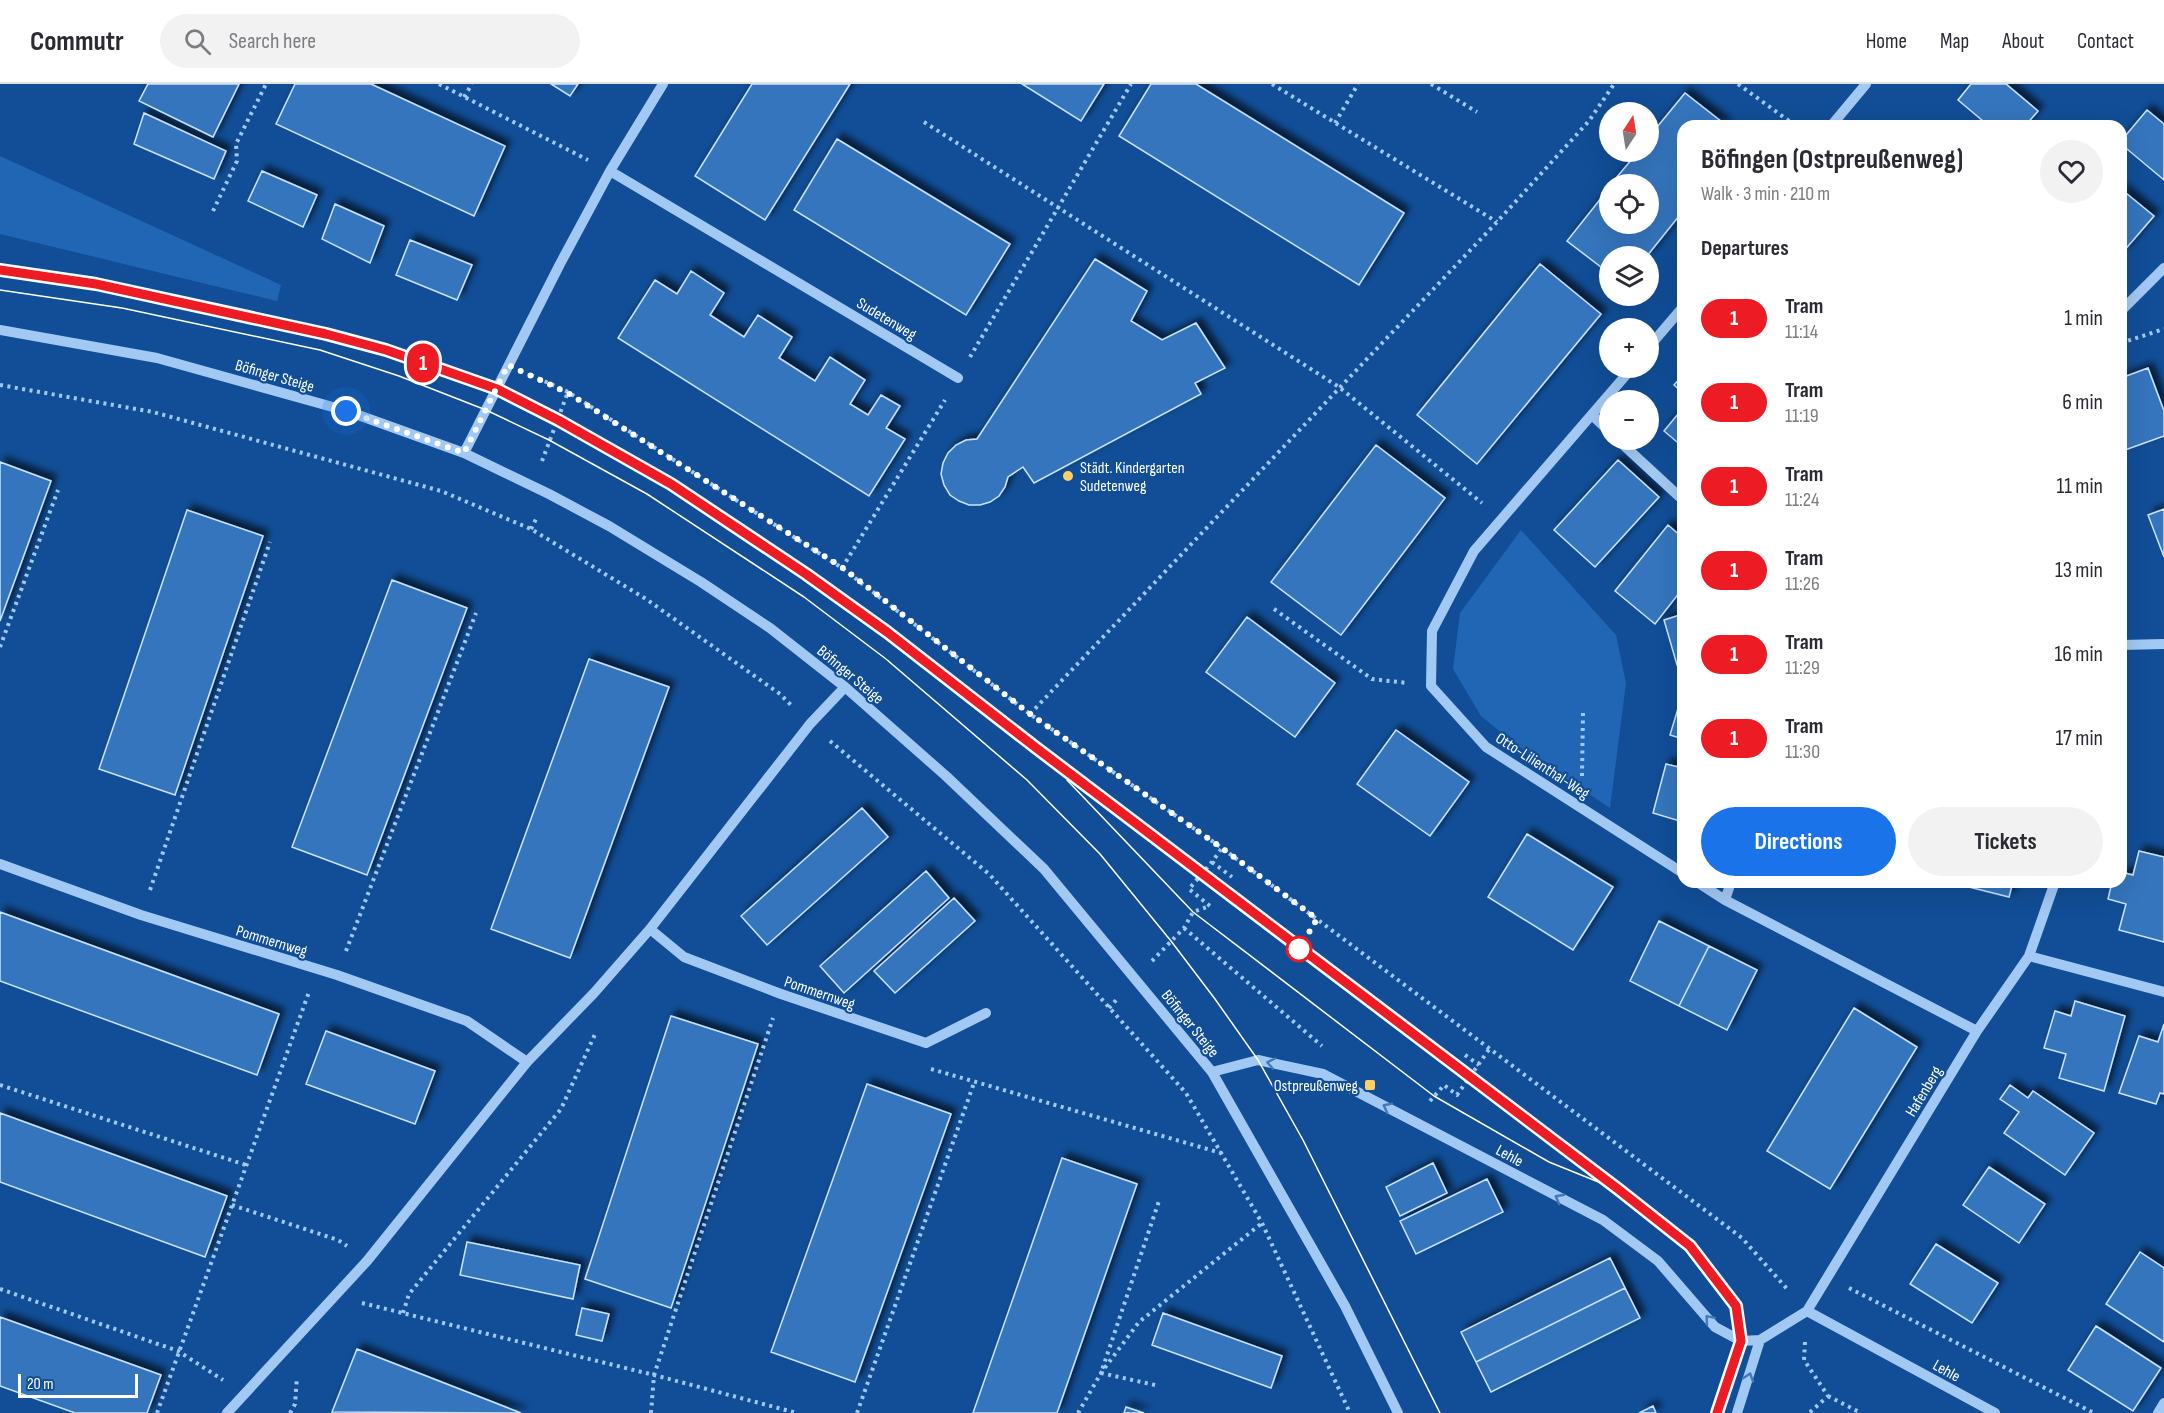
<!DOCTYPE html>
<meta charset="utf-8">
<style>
:root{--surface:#fff;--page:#f2f2f3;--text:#2b2b33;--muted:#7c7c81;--line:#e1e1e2;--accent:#1a73e8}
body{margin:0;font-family:"Sofia Sans Condensed",sans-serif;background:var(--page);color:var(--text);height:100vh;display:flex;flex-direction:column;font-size:22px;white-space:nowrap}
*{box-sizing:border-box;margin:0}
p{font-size:20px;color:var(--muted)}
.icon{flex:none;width:33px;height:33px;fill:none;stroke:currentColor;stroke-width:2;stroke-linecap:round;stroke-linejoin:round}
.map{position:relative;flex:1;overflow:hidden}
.sheet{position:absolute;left:1677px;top:36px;width:450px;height:768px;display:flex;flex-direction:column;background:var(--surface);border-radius:18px;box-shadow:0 6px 24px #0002}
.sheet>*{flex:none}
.badge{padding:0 12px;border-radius:20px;font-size:21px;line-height:39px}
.needle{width:39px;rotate:12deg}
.fabs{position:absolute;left:1599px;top:18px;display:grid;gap:12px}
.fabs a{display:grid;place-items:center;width:60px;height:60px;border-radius:50%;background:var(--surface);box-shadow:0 6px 24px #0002;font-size:30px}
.scale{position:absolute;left:18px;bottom:15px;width:120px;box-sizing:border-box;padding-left:6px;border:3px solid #fff;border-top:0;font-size:16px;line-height:21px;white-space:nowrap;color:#fff;-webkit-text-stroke:4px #114e97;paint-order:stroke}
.you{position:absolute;width:30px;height:30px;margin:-15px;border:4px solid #fff;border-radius:50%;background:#1a73e8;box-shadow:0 0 0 9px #1a73e833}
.map>.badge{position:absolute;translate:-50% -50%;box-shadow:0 0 0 3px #fff}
h2{padding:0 24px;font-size:22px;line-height:54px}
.round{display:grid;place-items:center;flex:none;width:63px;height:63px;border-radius:32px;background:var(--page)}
.head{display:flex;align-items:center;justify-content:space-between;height:102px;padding:0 24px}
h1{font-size:28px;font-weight:700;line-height:45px}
.primary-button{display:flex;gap:12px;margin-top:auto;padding:12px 24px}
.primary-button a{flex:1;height:69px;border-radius:36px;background:var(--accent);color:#fff;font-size:24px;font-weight:700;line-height:69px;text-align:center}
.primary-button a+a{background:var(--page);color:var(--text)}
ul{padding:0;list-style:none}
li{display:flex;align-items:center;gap:18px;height:84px;padding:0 24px}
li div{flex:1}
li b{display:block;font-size:22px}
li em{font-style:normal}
li .badge{min-width:66px;font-weight:700;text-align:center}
header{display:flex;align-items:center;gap:36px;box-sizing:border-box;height:84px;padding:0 30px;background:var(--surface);border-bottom:2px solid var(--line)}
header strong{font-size:28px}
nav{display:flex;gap:33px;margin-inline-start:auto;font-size:21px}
.search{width:420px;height:54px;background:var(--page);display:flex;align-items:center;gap:15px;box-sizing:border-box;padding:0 21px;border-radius:33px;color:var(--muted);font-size:22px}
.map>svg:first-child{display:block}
</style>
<header>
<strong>Commutr</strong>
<div class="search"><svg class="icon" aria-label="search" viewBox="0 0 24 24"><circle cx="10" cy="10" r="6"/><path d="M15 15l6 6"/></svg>Search here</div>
<nav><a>Home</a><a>Map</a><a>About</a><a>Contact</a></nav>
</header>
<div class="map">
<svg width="2164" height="1329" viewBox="0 0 2164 1329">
<defs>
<filter id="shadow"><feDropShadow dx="5.5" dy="-5.5" stdDeviation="3" flood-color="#0009"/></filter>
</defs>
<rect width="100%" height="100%" fill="#114e97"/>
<path fill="#2066b5" d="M0 72 281 201 277 217 0 150Z
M1521 446 1616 551 1626 599 1610 724 1519 663 1481 632 1453 585 1460 529Z"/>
<path fill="#3575bd" stroke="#cae2fd" stroke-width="1.5" filter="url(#shadow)" d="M148 0H239L213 53 139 17Z
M295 0H371L505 62 474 132 276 40Z
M551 0H578L570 12Z
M752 0H850L765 136 695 92Z
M1022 0H1104L1081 37Z
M1151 0H1196L1404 129 1359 201 1119 52Z
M1971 0H2006L2038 27 2025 42H1989L1958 16Z
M1685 9 1727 42H1683V127L1647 172H1610V190L1567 157 1610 103V140H1648V100H1611L1638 68H1648V54Z
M2147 26 2164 40V96L2121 60V57Z
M144 29 226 67 214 95 134 60Z
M837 55 1010 160 966 231 794 126Z
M262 87 317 111 303 143 248 117Z
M2121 105 2154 132 2123 168 2121 166Z
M335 120 384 142 370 179 322 155Z
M410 156 472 181 457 216 396 191Z
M1095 175 1147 207 1131 237 1162 256 1196 239 1225 284 1195 299 1201 310 1034 399 1023 383 1008 393 1005 403 999 412 990 418 980 421H969L959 417 950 411 944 401 941 390 943 379 948 369 956 361 966 356 977 355Z
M1540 180 1601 230 1477 380 1417 331Z
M691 187 724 209 710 231 744 253 758 231 792 253 779 274 815 297 830 273 865 296 850 320 868 331 881 311 900 322 886 344 905 355 869 412 618 254 655 196 677 210Z
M2148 284 2164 327V352L2125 366 2121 355V294Z
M1683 291V309L1674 301Z
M1683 324V363L1664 347Z
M1376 361 1445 414 1341 551 1271 498Z
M1618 376 1659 413 1595 483 1554 446Z
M0 378 51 397 0 537Z
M2164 425V473L2148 431Z
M187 426 263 452 175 711 99 685Z
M1668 441 1683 454V504L1655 540 1615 507Z
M392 496 467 524 367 791 292 763Z
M1683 530V579L1677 581 1664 536Z
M1247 533 1335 599 1295 653 1206 588Z
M589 575 669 603 570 874 491 845Z
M1683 608V655L1670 651Z
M1396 646 1469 698 1430 752 1357 700Z
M1666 680 1683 684V738L1653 729Z
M862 724 888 753 767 861 741 832Z
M1527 750 1613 803 1573 866 1488 813Z
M2139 767 2164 773V858L2119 846 2126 820 2108 815 2112 798H2121V788L2133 791Z
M926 787 949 814 844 909 820 882Z
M1949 798H2013L2009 813Z
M954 814 975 837 895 909 874 887Z
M0 828 279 930 257 991 0 897Z
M1659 837 1709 862 1679 922 1630 897Z
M1709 862 1757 886 1727 946 1679 922Z
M2075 917 2125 932 2104 1007 2059 994 2066 970 2044 964 2055 927 2071 932Z
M1854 924 1917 963 1830 1105 1767 1067Z
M671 932 758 960 671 1224 585 1195Z
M2164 940V1010L2160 1009 2156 1020 2119 1009 2139 952 2158 958Z
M326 947 435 987 415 1040 306 1000Z
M867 1000 951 1030 855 1298 771 1268Z
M2010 1001 2028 1014 2033 1007 2094 1049 2065 1091 2004 1049 2019 1028 2000 1015Z
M0 1029 227 1112 205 1173 0 1098Z
M1062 1074 1137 1100 1057 1329H973Z
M1433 1079 1447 1109 1400 1132 1386 1103Z
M1989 1083 2045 1120 2019 1159 1963 1121Z
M1487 1095 1503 1128 1416 1170 1400 1137Z
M467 1158 580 1181 573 1215 460 1191Z
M1936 1160 1998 1199 1972 1239 1910 1200Z
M2140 1168 2164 1184V1258L2106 1220Z
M1610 1174 1625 1204 1476 1278 1461 1248Z
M1625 1204 1640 1234 1491 1308 1476 1278Z
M582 1224 609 1230 602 1257 576 1251Z
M1163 1229 1282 1272 1271 1304 1152 1261Z
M0 1233 161 1291 147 1329H75L0 1302Z
M2096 1242 2161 1284 2133 1327 2068 1286Z
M357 1265 521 1329 332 1328Z
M1653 1322 1656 1329H1639Z
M1126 1323 1144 1329H1124Z"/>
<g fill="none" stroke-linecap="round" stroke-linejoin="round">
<path stroke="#a2c9f3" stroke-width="4" stroke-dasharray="3 4.5" stroke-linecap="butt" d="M439 0 588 76
M1272 0 1497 138
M1431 0 1477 28
M1738 0 1796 42
M464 13 472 0
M924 38 1339 303 1482 419
M1335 39 1358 0
M213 127 237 77 236 60 266 0
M2121 259 2164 245
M970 273 1131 0
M531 291 568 308 842 484 1030 630 1222 764 1742 1154 1788 1206
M0 301 153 328 441 407 531 445 646 515 780 610 791 621
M542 377 568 308
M531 445 537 433
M842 484 945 316
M1274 525 1372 595 1407 599
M0 563 58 406
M1030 630 1497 138 1589 37 1614 0
M830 657 989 790 1186 1009 1262 1139 1350 1329
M1582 692 1583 627
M1212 778 1232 793
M150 806 270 458
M1184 844 1322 962
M346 867 476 529
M1152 877 1184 844 1193 828 1210 822 1189 805 1212 778 1222 764
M1109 924 1119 913
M1465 971 1479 981
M931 985 1221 1069
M0 1001 246 1081
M1430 1017 1444 1001 1457 1011 1490 964
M232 1121 338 1156 347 1162
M1849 1204 2094 1329
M0 1205 178 1267 223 1296
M362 1219 654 1291 797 1329
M403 1229 409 1210 561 1025 596 948
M1805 1258 1804 1276 1828 1312 1809 1329
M1155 1301 1101 1289 1160 1114
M1828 1312 1861 1329
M157 1329 309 908
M290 1329 295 1320 297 1293
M651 1329 654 1291 773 934
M857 1329 974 999
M1078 1329 1101 1289 1139 1238 1262 1139"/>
<path stroke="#a2c9f3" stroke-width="10" d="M1831 42 1866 0
M610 87 958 294
M2121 227 2164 184
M0 246 157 274 347 327 464 369 549 410 609 442 701 498 770 544 845 603 946 692 1044 785 1212 988 1345 1222 1398 1329
M1648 264 1683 223
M1632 284 1474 467 1432 547 1431 602 1486 663 1683 789
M1592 331 1610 348
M1618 356 1683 416
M464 369 560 180 610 87 663 0
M2121 561 2164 560
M0 780 141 831 337 891 467 937 527 978
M1697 798 1725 816 1977 947
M1725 816 1731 798
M650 845 684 873 781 910 926 959 986 929
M2029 872 2164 908
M1212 988 1258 976 1323 990 1603 1136 1658 1177 1715 1243 1741 1257 1760 1256 1807 1227 1977 947 2029 872 2055 798
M1807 1227 1995 1329
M227 1329 367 1177 527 978 594 909 650 845 810 640 845 603
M1737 1329 1760 1256
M2158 1329 2164 1319"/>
<path stroke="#fff" stroke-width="1.5" d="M0 186 96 199 326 250 386 266 497 305 558 336 671 400 806 490 887 548 1299 865 1618 1105 1690 1162 1736 1222 1741 1257 1717 1329
M0 206 122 224 320 266 399 292 486 326 549 356 647 410 804 513 886 575 1027 696 1100 770 1171 857 1215 915 1258 976 1303 1056 1440 1329
M1067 696 1193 828 1434 1012 1549 1078 1601 1099"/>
</g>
<defs><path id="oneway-chevron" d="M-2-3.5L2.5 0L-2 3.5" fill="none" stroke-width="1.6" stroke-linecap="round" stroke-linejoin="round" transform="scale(1.5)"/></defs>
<g stroke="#4479b7">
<use href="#oneway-chevron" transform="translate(1271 979) rotate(-168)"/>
<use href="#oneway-chevron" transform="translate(1387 1023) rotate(-153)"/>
<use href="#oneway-chevron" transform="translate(1559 1114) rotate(-152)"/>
<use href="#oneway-chevron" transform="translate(1709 1235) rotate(-131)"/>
<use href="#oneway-chevron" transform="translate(1749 1293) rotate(-72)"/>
</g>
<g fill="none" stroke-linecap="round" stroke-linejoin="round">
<g stroke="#fff" stroke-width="14">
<path id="line" d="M0 186 96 200 326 250 386 266 497 305 558 336 671 400 806 490 887 548 1035 663 1618 1105 1690 1162 1736 1222 1741 1257 1717 1329"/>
</g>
<use href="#line" stroke="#ed1b24" stroke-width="9"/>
<path stroke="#fff" stroke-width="6" stroke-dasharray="0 10.8" d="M346 327 464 369 508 281 568 309 843 484 1030 630 1222 764 1317 835 1299 865"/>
</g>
<g fill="#ffcf65" stroke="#114e97" stroke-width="2">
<circle cx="1068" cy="392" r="6"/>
<rect x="1364" y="995" width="12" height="12" rx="3"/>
</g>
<circle fill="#fff" stroke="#ed1b24" stroke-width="3" cx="1299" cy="865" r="12"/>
<g text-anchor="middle" stroke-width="4.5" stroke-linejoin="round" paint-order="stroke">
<g font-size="16" fill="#fff" stroke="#114e97">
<text transform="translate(887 234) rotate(31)" y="6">Sudetenweg</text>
<text transform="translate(275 291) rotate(16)" y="6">Böfinger Steige</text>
<text transform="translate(851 590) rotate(40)" y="6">Böfinger Steige</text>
<text transform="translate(1543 681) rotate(33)" y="6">Otto-Lilienthal-Weg</text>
<text transform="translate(272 856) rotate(17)" y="6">Pommernweg</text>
<text transform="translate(820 908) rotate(19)" y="6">Pommernweg</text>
<text transform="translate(1191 939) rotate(51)" y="6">Böfinger Steige</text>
<text transform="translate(1923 1007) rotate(-59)" y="6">Hafenberg</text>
<text transform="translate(1510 1071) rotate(28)" y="6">Lehle</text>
<text transform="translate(1947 1286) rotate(29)" y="6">Lehle</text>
</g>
<g font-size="16" fill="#fff" stroke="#114e97" text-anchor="start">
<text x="1080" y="389">Städt. Kindergarten<tspan x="1080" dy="18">Sudetenweg</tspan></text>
<text x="1358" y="1007" text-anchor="end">Ostpreußenweg</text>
</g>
</g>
</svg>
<div class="fabs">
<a><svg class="needle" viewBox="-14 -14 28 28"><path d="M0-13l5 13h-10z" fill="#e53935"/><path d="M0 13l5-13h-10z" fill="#7c7c81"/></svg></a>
<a><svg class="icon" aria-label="locate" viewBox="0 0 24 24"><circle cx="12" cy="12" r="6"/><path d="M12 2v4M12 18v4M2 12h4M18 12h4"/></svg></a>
<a><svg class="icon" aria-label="layers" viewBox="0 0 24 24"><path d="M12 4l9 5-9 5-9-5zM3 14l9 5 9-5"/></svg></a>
<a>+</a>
<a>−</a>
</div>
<div class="scale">20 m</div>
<div class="you" style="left:346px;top:327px"></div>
<b class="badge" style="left:423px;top:279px;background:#ed1b24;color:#fff">1</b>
<section class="sheet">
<div class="head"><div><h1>Böfingen (Ostpreußenweg)</h1><p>Walk · 3 min · 210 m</p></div><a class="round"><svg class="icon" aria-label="heart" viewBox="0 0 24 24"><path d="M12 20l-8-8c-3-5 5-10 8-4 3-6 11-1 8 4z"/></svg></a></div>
<h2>Departures</h2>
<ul>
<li><span class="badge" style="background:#ed1b24;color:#fff">1</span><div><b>Tram</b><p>11:14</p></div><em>1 min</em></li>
<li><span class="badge" style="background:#ed1b24;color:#fff">1</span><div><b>Tram</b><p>11:19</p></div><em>6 min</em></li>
<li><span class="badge" style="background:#ed1b24;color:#fff">1</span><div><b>Tram</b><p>11:24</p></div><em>11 min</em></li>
<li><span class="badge" style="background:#ed1b24;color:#fff">1</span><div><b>Tram</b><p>11:26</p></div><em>13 min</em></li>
<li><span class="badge" style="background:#ed1b24;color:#fff">1</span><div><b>Tram</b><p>11:29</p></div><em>16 min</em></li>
<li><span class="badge" style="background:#ed1b24;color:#fff">1</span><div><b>Tram</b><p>11:30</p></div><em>17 min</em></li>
</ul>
<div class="primary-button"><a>Directions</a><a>Tickets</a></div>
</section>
</div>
